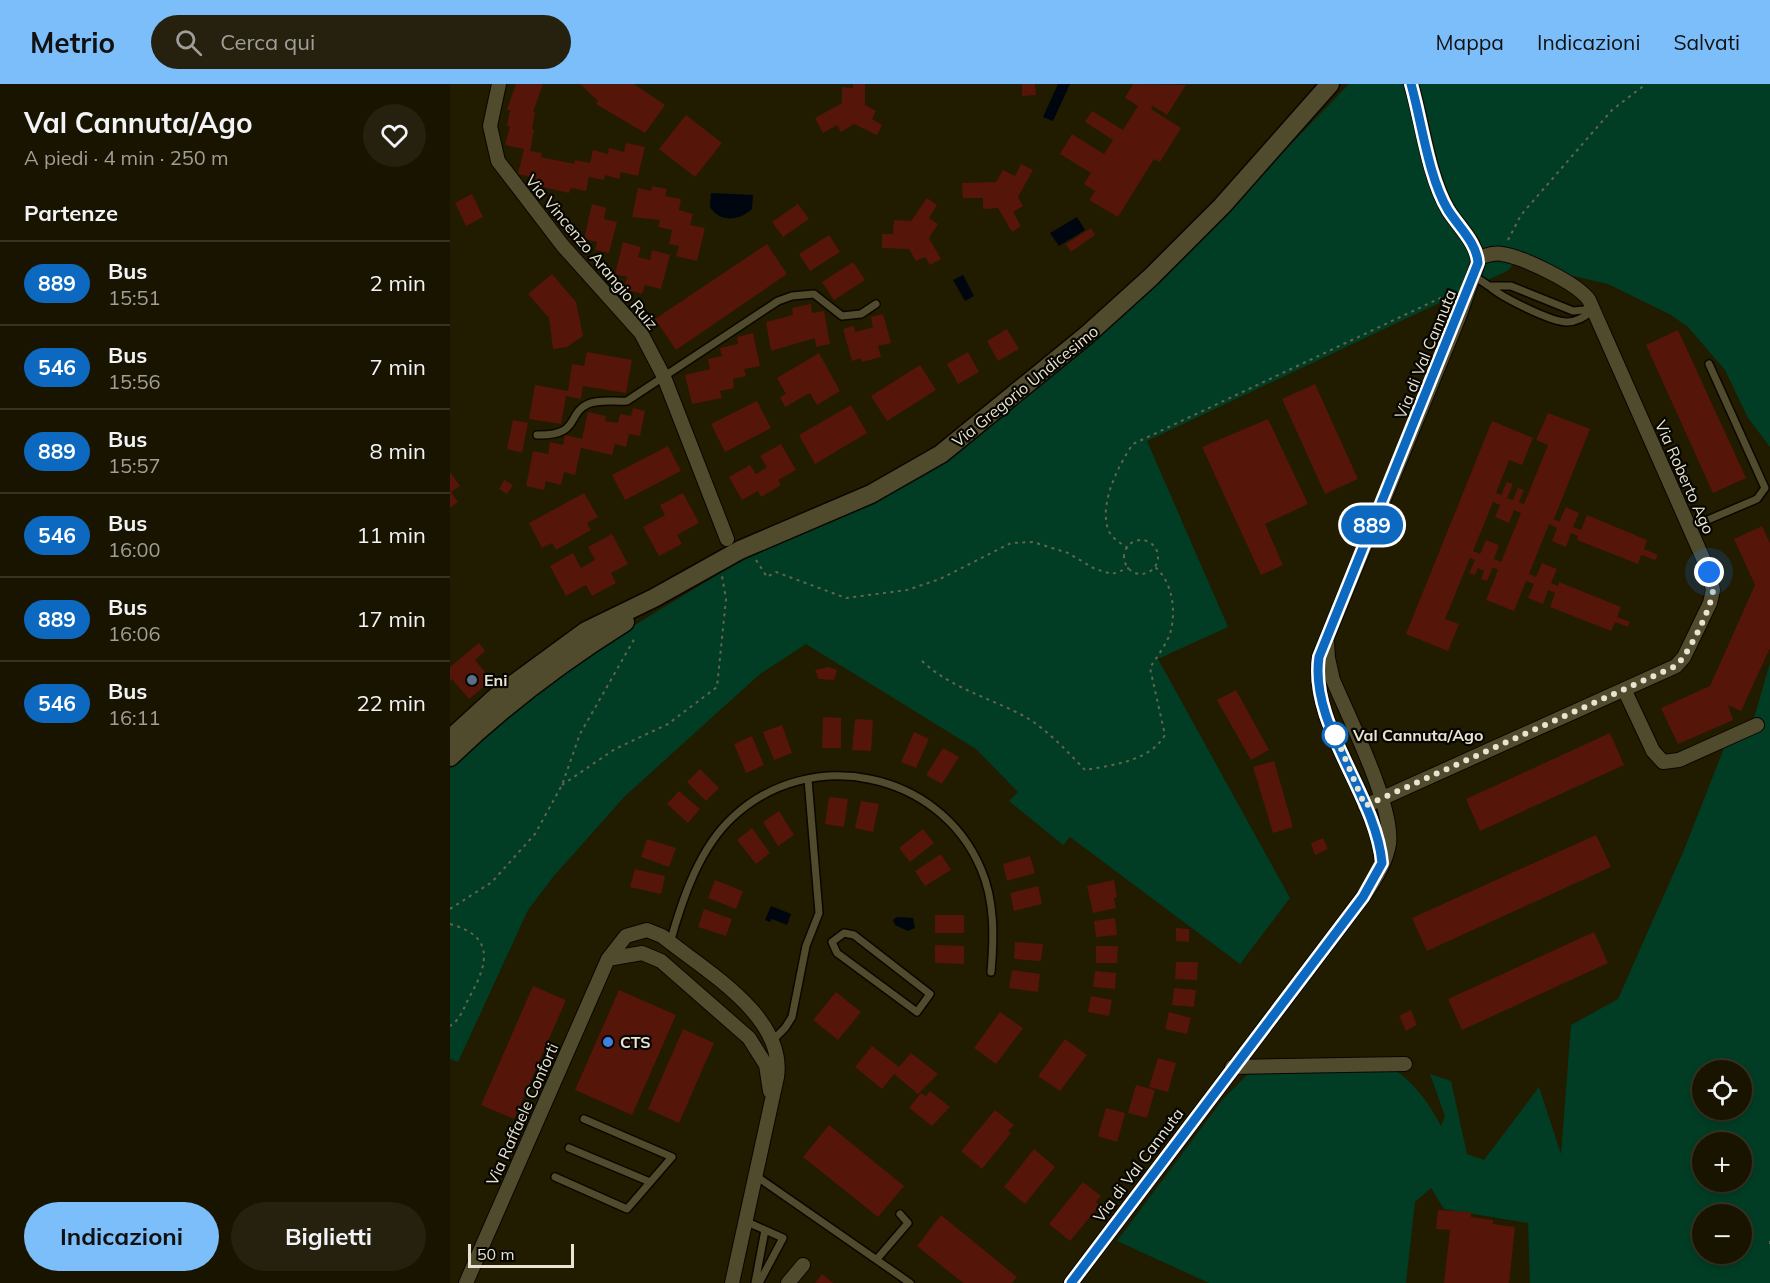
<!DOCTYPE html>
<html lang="it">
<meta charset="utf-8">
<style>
:root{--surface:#191400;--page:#26210f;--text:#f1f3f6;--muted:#9f9e99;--line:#373322;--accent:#7cbef9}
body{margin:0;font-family:Mulish,sans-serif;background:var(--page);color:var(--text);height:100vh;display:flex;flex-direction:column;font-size:22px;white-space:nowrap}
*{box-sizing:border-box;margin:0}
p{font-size:20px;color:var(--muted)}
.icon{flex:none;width:33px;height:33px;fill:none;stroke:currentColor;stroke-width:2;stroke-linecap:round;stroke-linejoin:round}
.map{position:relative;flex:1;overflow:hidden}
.side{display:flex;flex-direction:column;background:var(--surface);width:450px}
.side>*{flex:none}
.badge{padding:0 12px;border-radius:20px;font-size:21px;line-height:39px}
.buttons{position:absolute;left:1242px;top:976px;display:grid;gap:12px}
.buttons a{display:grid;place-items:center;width:60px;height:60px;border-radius:50%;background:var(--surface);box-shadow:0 3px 9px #0003,0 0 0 2px var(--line);font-size:30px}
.scale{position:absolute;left:18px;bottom:15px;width:106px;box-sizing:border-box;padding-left:6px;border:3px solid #e7e4d3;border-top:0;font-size:16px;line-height:21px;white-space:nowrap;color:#e7e4d3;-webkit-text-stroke:4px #080600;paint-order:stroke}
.you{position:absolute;width:30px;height:30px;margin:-15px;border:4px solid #fff;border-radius:50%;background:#1a73e8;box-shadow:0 0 0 9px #1a73e833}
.map>.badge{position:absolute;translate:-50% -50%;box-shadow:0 0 0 3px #fff}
h2{padding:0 24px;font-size:22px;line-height:54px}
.round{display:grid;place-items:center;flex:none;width:63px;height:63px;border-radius:32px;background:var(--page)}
.overview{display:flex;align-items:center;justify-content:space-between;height:102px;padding:0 24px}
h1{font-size:28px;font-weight:700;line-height:45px}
.button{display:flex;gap:12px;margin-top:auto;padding:12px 24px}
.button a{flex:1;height:69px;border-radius:36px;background:var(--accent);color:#111;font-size:24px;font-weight:700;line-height:69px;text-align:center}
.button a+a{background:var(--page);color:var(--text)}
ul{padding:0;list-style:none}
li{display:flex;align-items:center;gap:18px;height:84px;padding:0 24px;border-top:2px solid var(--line)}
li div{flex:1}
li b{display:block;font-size:22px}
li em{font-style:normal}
li .badge{min-width:66px;font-weight:700;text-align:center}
header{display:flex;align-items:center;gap:36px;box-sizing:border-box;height:84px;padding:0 30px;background:var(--accent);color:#111}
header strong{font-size:28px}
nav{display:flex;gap:33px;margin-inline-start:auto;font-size:21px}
.search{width:420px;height:54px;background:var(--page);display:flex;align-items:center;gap:15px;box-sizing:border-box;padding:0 21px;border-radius:33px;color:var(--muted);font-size:22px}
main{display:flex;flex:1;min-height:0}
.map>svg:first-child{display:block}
</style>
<header>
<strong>Metrio</strong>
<div class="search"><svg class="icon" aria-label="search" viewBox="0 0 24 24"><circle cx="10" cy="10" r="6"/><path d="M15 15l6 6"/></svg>Cerca qui</div>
<nav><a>Mappa</a><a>Indicazioni</a><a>Salvati</a></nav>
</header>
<main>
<section class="side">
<div class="overview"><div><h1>Val Cannuta/Ago</h1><p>A piedi · 4 min · 250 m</p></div><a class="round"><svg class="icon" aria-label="heart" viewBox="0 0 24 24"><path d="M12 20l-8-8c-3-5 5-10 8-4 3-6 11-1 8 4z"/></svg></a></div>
<h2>Partenze</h2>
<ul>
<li><span class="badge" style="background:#0c69bf;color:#fff">889</span><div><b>Bus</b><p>15:51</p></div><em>2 min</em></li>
<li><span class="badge" style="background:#0c69bf;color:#fff">546</span><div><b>Bus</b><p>15:56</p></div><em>7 min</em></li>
<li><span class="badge" style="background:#0c69bf;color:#fff">889</span><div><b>Bus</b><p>15:57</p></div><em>8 min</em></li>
<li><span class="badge" style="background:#0c69bf;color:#fff">546</span><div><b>Bus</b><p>16:00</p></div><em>11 min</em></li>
<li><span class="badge" style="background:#0c69bf;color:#fff">889</span><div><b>Bus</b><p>16:06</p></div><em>17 min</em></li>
<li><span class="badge" style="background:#0c69bf;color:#fff">546</span><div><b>Bus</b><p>16:11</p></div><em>22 min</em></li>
</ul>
<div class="button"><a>Indicazioni</a><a>Biglietti</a></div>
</section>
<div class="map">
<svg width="1320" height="1199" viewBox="0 0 1320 1199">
<rect width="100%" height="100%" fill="#211b00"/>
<path fill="#003d24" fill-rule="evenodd" d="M899 0H1320V363L1298 334 1275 286 1238 243 1221 231 1158 200 1119 191 1075 169 1057 187 697 357 778 543 708 575 840 814 790 880 620 753 613 761 559 717 568 708 526 665 356 560 310 590 175 712 103 793 78 826 8 978 0 975V684L41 642 137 570 277 485 294 471 452 402 511 366 705 201Z
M1320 579V1199H1080L1078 1139 994 1125 981 1104 965 1118 956 1199H759L667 1157 773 1015 799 989 942 984C964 998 979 1019 991 1042L995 1032 980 990 1001 997 1017 1070 1034 1076 1089 1003 1111 1070 1121 941 1168 915 1234 766 1276 659 1297 644 1304 634ZM1252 987H1292V1026H1252ZM1252 1059H1292V1098H1252ZM1252 1131H1292V1170H1252Z"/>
<path fill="#00060f" d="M608 0H620L603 37 593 33Z
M261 109 303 111 302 125C289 137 270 139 260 123Z
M627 133 635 146 609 162 600 149Z
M513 191 524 212 515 217 503 196Z
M321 822 341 830 337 841 322 835 320 838 315 836Z
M447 833 463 834 465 844 458 847 445 841 443 836Z"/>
<path fill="#561509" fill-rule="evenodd" d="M66 0H93L83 28 85 29 82 45 84 46 80 67 92 69 91 73 124 80 125 76 140 79 143 66 158 70 159 64 174 68 176 59 195 63 188 92 171 88 169 95 155 91 154 96 139 93 136 107 121 104 119 109 84 101 86 94 68 90 74 65 55 61 60 42H57L60 26H57Z
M130 0H184L215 21 195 49 146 20 148 17Z
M403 0H415V21L426 27 422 35 432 41 427 51 404 40 391 48 387 41 373 49 365 34 392 19V3L403 4Z
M572 0H585L586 11 572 12Z
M683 0 736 1 717 31 703 22 701 25 731 44 710 78 704 75 668 133 639 116 645 107 634 100 641 89 610 70 622 50 654 70 663 56 635 38 642 27 673 46 688 22 675 14Z
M236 31 272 59 245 93 209 65Z
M571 80 583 86 568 113 573 122 563 128 571 142 562 148 548 124 533 125V114H513L512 99 546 98 553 86 565 92Z
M202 102 217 105 215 112 231 115 229 126 243 130 240 141 255 144 247 177 226 172 229 162 219 160 222 146 208 143 210 136 182 133 188 104 201 107Z
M22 110 33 133 16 142 5 119Z
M477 114 487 121 479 134 488 140 479 154 491 175 480 181 475 173 466 177 459 165 432 164V150H443L444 136 461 137Z
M142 120 156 124 154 135 167 138 159 169 145 166 147 158 134 155Z
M348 120 359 135 333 153 322 138Z
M641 144 645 151 621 168 616 160Z
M379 151 390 168 360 187 349 170Z
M173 158 191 163 188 173 200 176 202 166 220 171 211 205 195 201 192 210 174 205 177 193 165 190Z
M317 160 337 190 226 266 205 235Z
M403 178 415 196 384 216 372 198Z
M102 190 126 218 133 252 117 263 103 265 99 234 78 210Z
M361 220 362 229 374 227 380 260 366 263 365 254 321 267 316 238 343 231 342 224Z
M433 230 441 259 428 262 431 273 412 278 411 274 402 277 393 245 404 242 405 248 423 243 421 233Z
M557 245 569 265 548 277 537 257Z
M1228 246 1296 394 1263 409 1196 261Z
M303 249 310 282 294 285 296 292 283 295 284 304 270 307 272 314 242 320 235 291 260 285 258 275 272 272 270 264 288 260 287 253Z
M137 268 182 276 176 309 133 302 131 315 116 312 111 340 79 335 85 301 118 307 122 280 134 282Z
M518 268 529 288 508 300 497 280Z
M369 269 390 307 367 321 360 309 335 323 330 313 336 310 327 294Z
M470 281 486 306 437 337 421 312Z
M865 300 908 395 875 410 832 315Z
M307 317 321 344 275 368 261 340Z
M401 321 417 349 365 380 349 351Z
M183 324 195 327 190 352 179 350 176 363 165 360 162 371 131 364 125 391 114 388 111 401 96 397 94 406 76 402 83 367 98 370 100 358 113 361 115 351 132 355 138 328 156 332 155 337 168 339 170 330 181 332Z
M1098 329 1140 345 1104 435 1109 438 1116 423 1129 429 1123 443 1131 446 1137 431 1197 456 1194 465 1208 471 1205 476 1191 471 1188 480 1127 456 1128 452 1121 449 1116 463 1102 457 1107 444 1099 440 1079 490 1086 493 1092 479 1107 485 1101 499 1108 502 1109 498 1171 523 1167 533 1180 538 1178 543 1165 538 1161 547 1100 523 1105 509 1098 506 1093 520 1078 514 1084 500 1076 497 1064 527 1036 516 1048 486 1043 483 1037 497 1031 495 1034 487 1028 484 1025 491 1019 489 1025 476 1020 474 995 535 1009 540 998 567 956 550 1042 337 1083 354 1072 381 1059 376 1046 409 1051 411 1057 398 1063 400 1057 414 1063 416 1068 404 1074 406 1069 418 1074 420 1098 361 1086 356ZM1043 418 1050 421 1045 433 1059 439 1064 426 1071 429 1051 478 1044 475 1049 461 1036 456 1030 470 1023 467Z
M818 335 858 420 815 440 833 481 811 491 752 363Z
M63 336 78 339 72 369 57 365Z
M331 360 346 386 328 396 331 401 311 413 308 407 292 416 279 393 300 381 306 390 317 383 310 372Z
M218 362 231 387 175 416 162 391Z
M0 388 10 402 1 408 8 418 0 424Z
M54 396 63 401 57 410 49 405Z
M134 409 148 433 137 439 141 446 106 466 102 459 92 464 79 439Z
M233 409 249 439 227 451 232 460 209 472 193 443 215 431 210 421Z
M1312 442 1320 459V564L1291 627 1278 621 1283 636 1228 660 1211 624 1260 602 1305 501 1284 455Z
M162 450 178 480 161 489 166 499 142 512 136 501 116 512 100 482 123 469 131 484 145 476 138 463Z
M29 559 35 567 25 576 42 596 19 615 2 595 0 597V583Z
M379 583 387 586 384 596 369 595 365 586Z
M786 606 819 666 801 676 767 616Z
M373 633 391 634V664H372Z
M405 635 423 636 421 667 402 666Z
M332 641 342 669 324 676 313 648Z
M464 648 479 655 466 684 451 678Z
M1160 649 1174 681 1030 747 1016 715Z
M302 652 314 681 296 689 284 660Z
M493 664 509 673 492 700 476 691Z
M824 677 843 743 823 749 803 683Z
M250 685 269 704 256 717 237 698Z
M229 707 250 725 238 739 217 720Z
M379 713 398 715 394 743 375 740Z
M411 717 429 720 423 748 405 744Z
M329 727 344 751 328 762 313 738Z
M302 744 320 769 306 780 287 756Z
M473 745 484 759 460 778 449 764Z
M1146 751 1161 783 977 867 962 834Z
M873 754 878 765 865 771 861 759Z
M197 755 226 764 219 783 191 773Z
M491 770 501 786 475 802 465 787Z
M580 772 585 789 557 797 553 780Z
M185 785 215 792 211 810 180 803Z
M265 796 293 807 286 825 258 814Z
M664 796 667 813 664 814 666 824 643 829 637 802Z
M588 802 592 820 564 827 560 809Z
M254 825 282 835 276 852 248 843Z
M485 831H514V849H485Z
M665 834 667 851 646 853 644 837Z
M726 844 739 845V858L726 857Z
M1144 848 1158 879 1012 946 998 915Z
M565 858 593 860 591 877 564 875Z
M485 861 514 862V880L485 879Z
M646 862H668L667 879H646Z
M726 878H748L747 896 725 895Z
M562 886 590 890 588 908 559 904Z
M645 887 666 889 665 905 643 903Z
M83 902 116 916 64 1035 31 1021Z
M724 904 746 906 744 923 722 921Z
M169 906 226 931 182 1031 125 1006Z
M386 908 411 928 388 956 363 936Z
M641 912 662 916 659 932 638 928Z
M961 926 967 941 956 947 949 932Z
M550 928 573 944 546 980 524 964Z
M719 928 741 934 737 950 715 945Z
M233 945 264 959 229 1039 198 1025Z
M615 955 637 971 610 1007 588 992Z
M422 962 449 983 461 969 488 990 468 1010 444 990 432 1005 405 983Z
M708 974 726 979 718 1008 699 1003Z
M686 1001 705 1006 697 1034 678 1029Z
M480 1007 500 1023 482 1042 459 1024 471 1009 476 1012Z
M656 1024 675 1029 667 1058 648 1052Z
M545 1026 564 1041 558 1047 561 1049 532 1085 511 1067Z
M379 1041 454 1102 428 1133 353 1073Z
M584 1065 605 1083 575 1120 554 1103Z
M633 1098 651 1112 646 1118 650 1121 620 1157 599 1140Z
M988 1126 1021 1128V1133L1043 1136V1140L1065 1143 1059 1199H994L1000 1146 986 1145Z
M491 1131 567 1193 562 1199H513L467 1162Z
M372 1190 383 1199H365Z"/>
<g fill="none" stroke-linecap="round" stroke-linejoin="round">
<g stroke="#0b0600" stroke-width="10">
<path id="lane" d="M1024 192 1039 202H1061L1123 227 1145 225
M1039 202C1051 213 1101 238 1117 238 1127 238 1135 232 1143 227
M87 351C131 352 116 330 138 320 150 315 164 318 177 317L328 217 342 212 364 210 392 232 411 230 426 220
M1239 444 1307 415 1315 404 1259 280
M394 849 404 851 480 910 467 928 387 869 382 858Z
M220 859C232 816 249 764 283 733 360 661 490 687 531 785 545 817 544 854 541 888
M323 956 335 944 342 933 356 862 369 829 358 695
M119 1064 200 1098
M306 1092 460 1199
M105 1093 177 1125 222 1073 134 1035
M295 1137 333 1154 309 1199
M427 1175 458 1139 450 1130
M305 1199 315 1146"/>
</g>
<g stroke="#0b0600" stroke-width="16">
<path id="street" d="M49 0 40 42 48 77 113 162 191 249 214 293 277 455
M1174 605 1203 667 1213 678 1229 676 1307 641
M915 722 1226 582 1234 573 1260 519 1263 506 1259 488 1139 216C1127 199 1073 173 1052 170 1044 168 1035 172 1028 174
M932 779C927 712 859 641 869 573L1009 233 1028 179C1028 158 1005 140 996 122 977 85 973 40 961 0
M158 875 192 869 211 877 299 954 316 981 320 1007
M782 983 955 980
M16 1199 158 875 176 852 197 846 212 852C254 886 336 932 327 993L282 1199
M338 1199 353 1181
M621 1199 913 813C924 798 936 779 939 760 944 723 899 634 883 596L878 574 877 558"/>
</g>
<g stroke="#0b0600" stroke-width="21">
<path id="secondary" d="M0 655 46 613 136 547 204 514 290 466 421 410 491 370 638 250 701 193 772 122 880 0
M0 673C54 621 111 578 175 538"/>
</g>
<path stroke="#67634b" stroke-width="2" stroke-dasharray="3 4.5" stroke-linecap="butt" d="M1058 156 1071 131 1162 26 1196 0
M674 473a17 17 0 1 1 34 0a17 17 0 1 1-34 0Z
M678 464C670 459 661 454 658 445 649 419 669 380 683 360L1003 208
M306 476 317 493 326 488 396 514 457 506 490 495 561 459 583 458 618 469 645 485 662 490 679 484
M472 577C500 603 534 612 568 629 593 641 616 666 635 686 663 681 700 677 715 651L700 584C707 572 718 559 721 546 726 525 722 497 705 483
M112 701 165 665 218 640 267 603 276 515 272 492
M0 825 42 798 85 750 112 701 130 650 186 552
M0 840C44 852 39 878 20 912 13 924 12 934 0 942
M1320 1157V1164"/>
<use href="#lane" stroke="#514b2e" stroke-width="7"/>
<use href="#street" stroke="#514b2e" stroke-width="14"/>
<use href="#secondary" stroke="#514b2e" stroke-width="18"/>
</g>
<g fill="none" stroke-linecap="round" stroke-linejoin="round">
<g stroke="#fff" stroke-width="14">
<path id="line" d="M621 1199 913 813 932 779C926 711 859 641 869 573L1028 179C1027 159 1008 142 998 126 978 92 972 39 961 0"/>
</g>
<use href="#line" stroke="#0c69bf" stroke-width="9"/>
<path stroke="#e7e4d3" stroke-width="6" stroke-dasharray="0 10.8" d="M885 651 882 643 915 722 928 716 1226 582C1238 571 1262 523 1263 506 1263 500 1261 494 1259 488"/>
</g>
<circle fill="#5c6f8a" stroke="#080600" stroke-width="2" cx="22" cy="596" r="6"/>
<circle fill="#fff" stroke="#0c69bf" stroke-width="3" cx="885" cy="651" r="12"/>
<circle fill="#3f7fe0" stroke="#080600" stroke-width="2" cx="158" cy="958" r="6"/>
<g text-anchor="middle" stroke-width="4.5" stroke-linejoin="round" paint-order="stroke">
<g font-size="16" fill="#e7e4d3" stroke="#080600">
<text transform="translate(142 168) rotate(50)" y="6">Via Vincenzo Arangio Ruiz</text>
<text transform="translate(975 270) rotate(-68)" y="6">Via di Val Cannuta</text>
<text transform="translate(575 302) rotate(-39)" y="6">Via Gregorio Undicesimo</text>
<text transform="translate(1235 393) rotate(66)" y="6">Via Roberto Ago</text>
<text transform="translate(72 1030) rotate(-66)" y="6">Via Raffaele Conforti</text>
<text transform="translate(688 1081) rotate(-53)" y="6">Via di Val Cannuta</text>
</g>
<g font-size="16" font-weight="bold" fill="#e7e4d3" stroke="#080600" text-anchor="start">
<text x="34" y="602">Eni</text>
<text x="170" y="964">CTS</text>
</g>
<g font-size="16" font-weight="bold" fill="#e7e4d3" stroke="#080600" text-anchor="start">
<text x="903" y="657">Val Cannuta/Ago</text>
</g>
</g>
</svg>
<div class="buttons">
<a><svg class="icon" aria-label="locate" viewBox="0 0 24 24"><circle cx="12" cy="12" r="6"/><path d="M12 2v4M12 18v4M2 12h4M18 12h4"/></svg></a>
<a>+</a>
<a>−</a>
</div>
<div class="scale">50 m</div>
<div class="you" style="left:1259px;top:488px"></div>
<b class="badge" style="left:922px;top:441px;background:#0c69bf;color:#fff">889</b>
</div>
</main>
